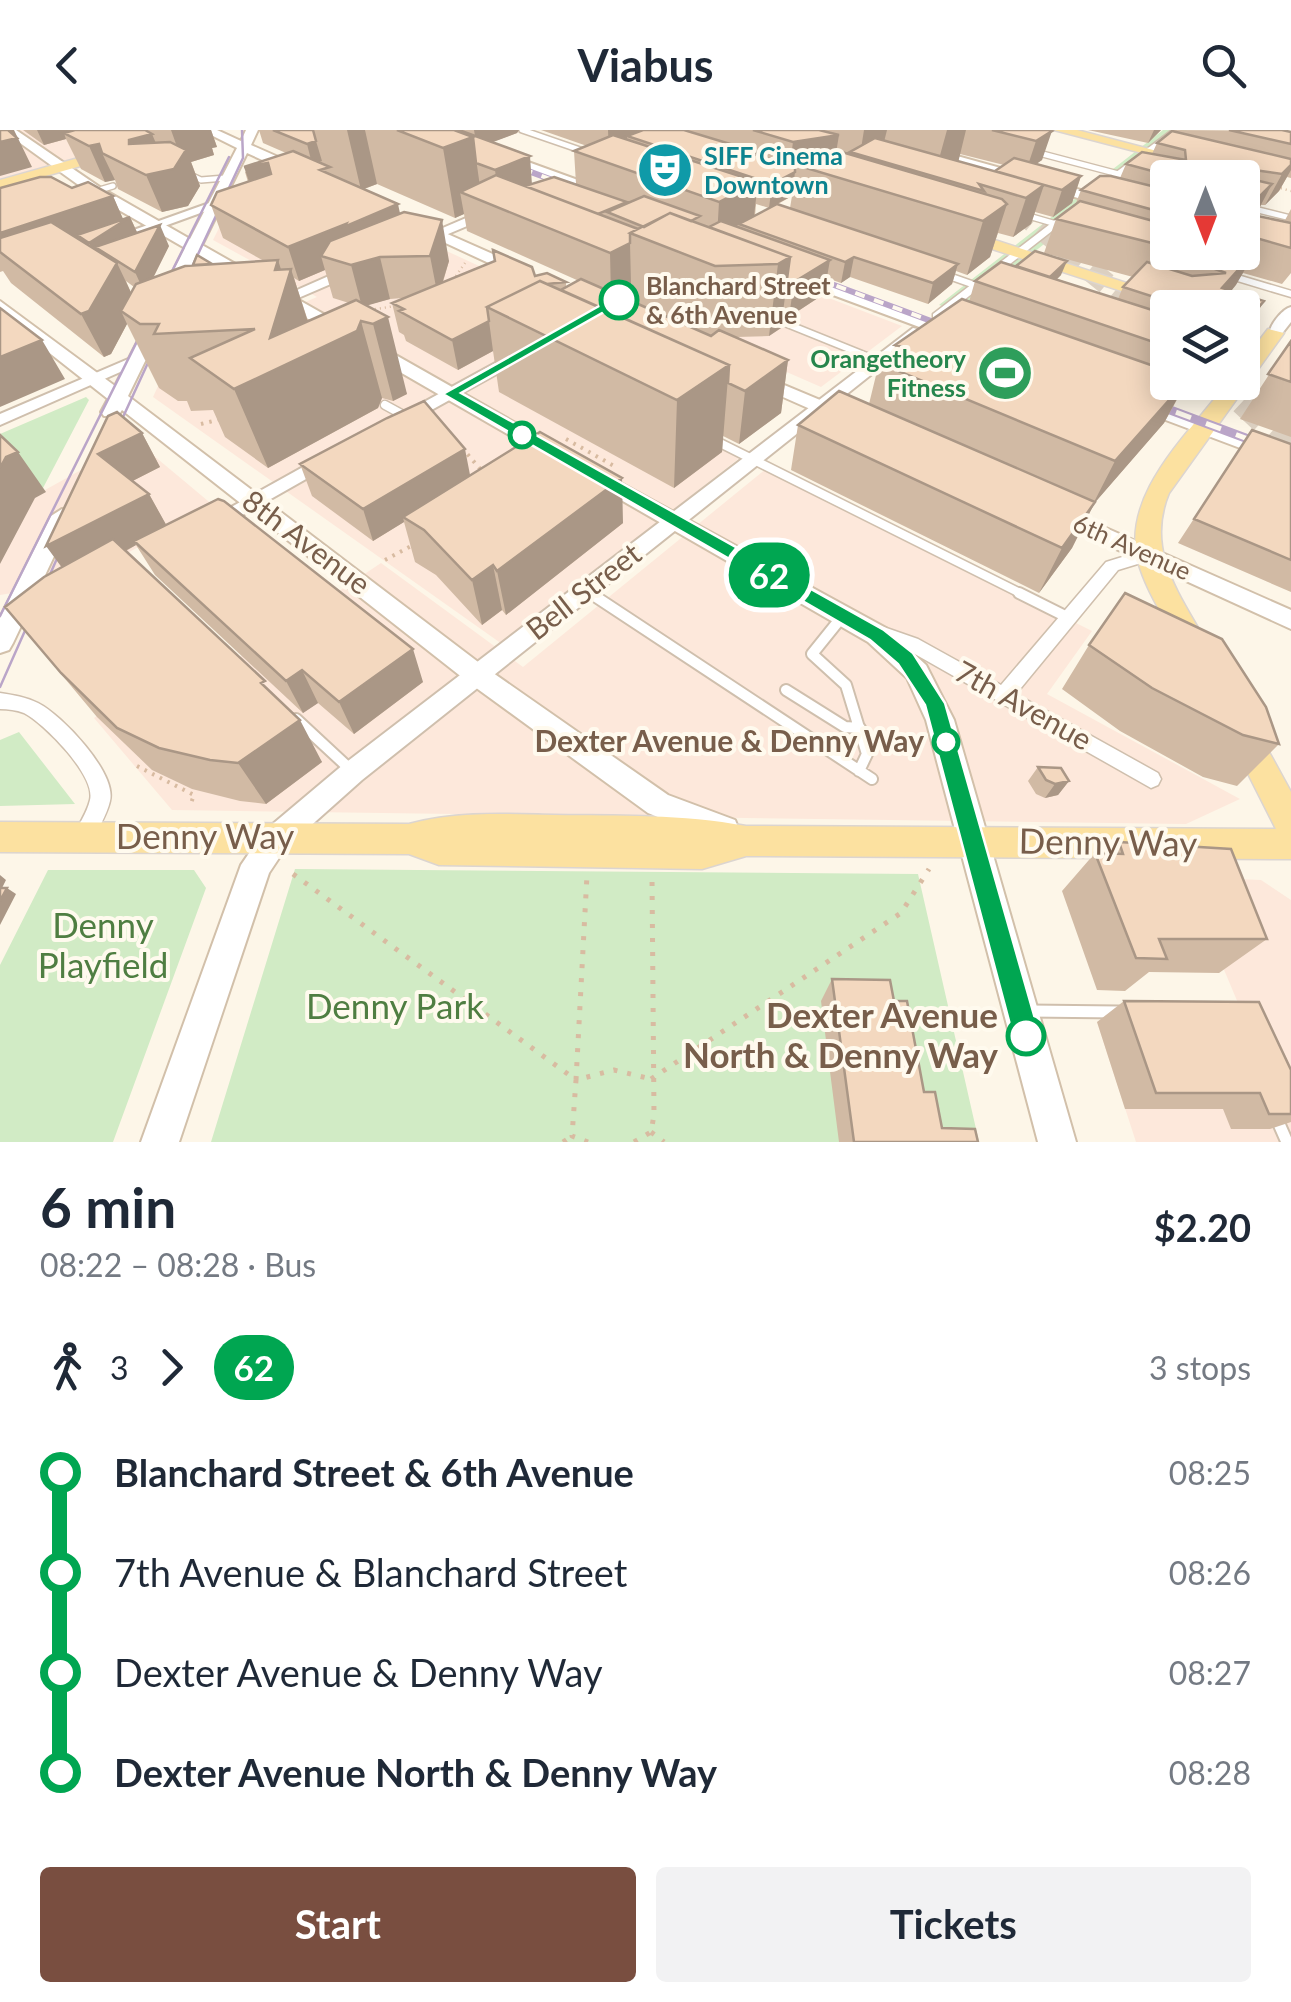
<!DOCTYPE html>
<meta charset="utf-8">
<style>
:root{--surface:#fff;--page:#f2f2f3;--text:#1f2937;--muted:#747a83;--accent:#794e40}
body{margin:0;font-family:Lato,sans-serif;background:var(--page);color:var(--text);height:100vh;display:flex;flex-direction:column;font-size:38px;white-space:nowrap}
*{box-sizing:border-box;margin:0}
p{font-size:32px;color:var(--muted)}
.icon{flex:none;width:55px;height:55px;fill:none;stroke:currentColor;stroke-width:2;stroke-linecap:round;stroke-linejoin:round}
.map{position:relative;height:1012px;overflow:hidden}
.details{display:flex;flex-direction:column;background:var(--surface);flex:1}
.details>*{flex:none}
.badge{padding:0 20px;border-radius:32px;font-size:35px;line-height:65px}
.needle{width:65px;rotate:180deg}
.buttons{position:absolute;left:1150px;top:30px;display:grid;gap:20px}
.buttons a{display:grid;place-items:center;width:110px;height:110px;border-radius:10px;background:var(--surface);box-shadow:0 5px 25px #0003;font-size:50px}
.map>.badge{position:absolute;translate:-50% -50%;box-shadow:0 0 0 5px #fff}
.legs{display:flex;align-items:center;gap:15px;height:110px;padding:0 40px;font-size:32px}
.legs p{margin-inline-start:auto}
.summary{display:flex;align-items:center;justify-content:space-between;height:170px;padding:0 40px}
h1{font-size:55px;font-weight:700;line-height:75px}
.cta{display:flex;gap:20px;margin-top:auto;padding:20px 40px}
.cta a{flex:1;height:115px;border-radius:10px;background:var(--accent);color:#fff;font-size:40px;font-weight:700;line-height:115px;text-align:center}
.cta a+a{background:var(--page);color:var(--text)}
ul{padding:0 40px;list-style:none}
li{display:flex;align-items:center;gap:35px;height:100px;font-size:38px}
li i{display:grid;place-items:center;width:15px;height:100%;margin:0 12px;background:currentColor}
li i::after{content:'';width:25px;height:25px;margin:-12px;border:8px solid;border-radius:50%;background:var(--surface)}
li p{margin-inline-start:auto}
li:first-child i{background:linear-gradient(#0000 50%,currentColor 0)}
li:last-child i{background:linear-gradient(currentColor 50%,#0000 0)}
header{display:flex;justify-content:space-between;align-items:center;height:130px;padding:0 40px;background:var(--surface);font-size:45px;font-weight:700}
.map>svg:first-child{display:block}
</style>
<header><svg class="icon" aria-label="back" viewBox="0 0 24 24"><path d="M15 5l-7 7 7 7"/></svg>Viabus<svg class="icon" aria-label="search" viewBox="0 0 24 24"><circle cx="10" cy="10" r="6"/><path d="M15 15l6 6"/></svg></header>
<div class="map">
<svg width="1291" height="1012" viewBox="0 0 1291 1012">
<rect width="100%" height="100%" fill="#fdf6e8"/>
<path fill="#fde8db" d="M0 0H174L0 49Z
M299 53 579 182 519 214 742 326 502 514 153 267 170 230 317 167 213 110 228 80Z
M724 128 902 196 821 257 638 177Z
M135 310 214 376 72 453 0 465V385Z
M767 338 1092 501 1047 564 1240 669 1186 694 172 680 94 588 210 514 231 533 381 433 523 537Z
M1185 747 1261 750 1291 770V1012H1136L1097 892H1246Z"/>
<path fill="#d1ebc5" d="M1163 0H1187L959 182 939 175Z
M86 267 89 270 43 358 0 317V304Z
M19 602 75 674 0 676V610Z
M295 739 918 744 979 1012H211Z
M48 740H194L206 758 113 1012H0V835Z"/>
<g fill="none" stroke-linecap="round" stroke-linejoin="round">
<path stroke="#dcd0c1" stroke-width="18" stroke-dasharray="18 9" stroke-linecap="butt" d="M997 65 1067 122"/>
<path stroke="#dcd0c1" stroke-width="22" stroke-dasharray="22 11" stroke-linecap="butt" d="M1064 119 1168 204
M1222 252 1245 274"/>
<path stroke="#dcd0c1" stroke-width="28" stroke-dasharray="28 14" stroke-linecap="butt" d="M1243 271 1291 316"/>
<g stroke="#cfbfad" stroke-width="8">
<path id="service-far4" d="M522 0 586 22
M1035 22 1126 46
M186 43 201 50 225 48
M96 61 113 56
M1242 76 1291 88
M1025 85 1063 96"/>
</g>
<g stroke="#cfbfad" stroke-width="9">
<path id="service-far3" d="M946 145 983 158
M1231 146 1291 164
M775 189 879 231"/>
</g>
<g stroke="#cfbfad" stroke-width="11">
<path id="service-far2" d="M385 275 407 287
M712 309 1024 465
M586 460 594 465"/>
</g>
<g stroke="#cfbfad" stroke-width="14">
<path id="service-far1" d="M590 463 872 649
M1019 463 1067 487
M841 488 812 524 846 555 867 624 859 641
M786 560 845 597 860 598
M296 589 351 640"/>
</g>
<g stroke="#cfbfad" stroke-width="15">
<path id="service" d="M1029 881 1119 882
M1276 987 1287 1012"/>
</g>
<g stroke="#cfbfad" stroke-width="3">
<path id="minor" d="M1172 0H1181L1101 62H1095V58Z
M1067 81 1075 83 941 188H933V184Z
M1148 419 1154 421 1156 425 1154 429 1118 440 1016 564 1158 643 1161 649 1158 655 1151 658 906 519 869 506 866 501 875 494 918 509 1001 555 1106 432Z
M0 563C13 565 26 567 38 573 62 585 117 643 110 671 107 685 97 701 90 714L83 717 76 714 72 707C78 696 87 683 90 670 96 646 45 594 24 583 16 580 8 579 0 579Z"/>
</g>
<g stroke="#cfbfad" stroke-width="4">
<path id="tertiary" d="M229 66 239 69 112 115 100 112Z
M494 76 500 80 498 83 422 115 410 112Z
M356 134 363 138 361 141 275 178 263 175Z
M1291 177V192L1280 206H1270C1267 198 1282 179 1291 177Z
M913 198 926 201 362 650 288 716 278 719 268 716 264 707 268 698 344 634Z
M523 218 529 220V226L408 293 402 294 393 289Z
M147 221 161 224 0 295V284Z
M330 322 336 324V332L216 400H202L199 395Z"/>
</g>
<g stroke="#d2c0aa" stroke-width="4">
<path id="secondary" d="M2 0H16L101 58 190 109 237 18 201 0H217L241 11 246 0H258L251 15 303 38V44H293L247 23 202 115 563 320V328H549L197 125 128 266 486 538 668 665 735 690 739 700 735 710 724 714 648 683 468 552 122 280 118 286H104L101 282 108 269 0 184V171L115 256 185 118 91 64Z
M928 18 1168 84V93L924 25Z
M498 21 611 62 613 65 601 68 494 28Z
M416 90 531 141 533 144 519 147 411 97 409 94Z
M790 143H802L964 204 949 208 790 149Z
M753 242 856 285 859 289 849 295 842 293 747 251 744 247Z
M1138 267 1291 324V337L1131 277 1129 273Z
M595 339 886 498 926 535 954 590 1076 1012H1038L926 590 907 548 868 512 588 351V341Z
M1054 375 1291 480V499L1046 387 1043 382 1046 377Z
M62 379 73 386 13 513 9 520 0 523V488L51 386Z
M278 693 289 697 293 707 269 743 179 1012H141L241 735 267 697Z"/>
</g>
<g stroke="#dcd5d0" stroke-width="3">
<path id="primary" d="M1054 0H1077L1195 31 1188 35Z
M114 18 119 25 0 59V50Z
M952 100H964L1203 178H1174L952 106Z
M1268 199 1284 203 1169 363C1144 423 1182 467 1210 519L1206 527H1186C1171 499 1150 468 1140 438 1116 368 1189 304 1228 252H1242V233Z
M1241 588 1252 591 1291 662V729L746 726 702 739 439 735 409 724 0 722V692L409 694C457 681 505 684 554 685 619 686 682 684 746 696L1276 699 1226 600 1230 591Z"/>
</g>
<path stroke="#d8bba1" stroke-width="2.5" stroke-dasharray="1 4" stroke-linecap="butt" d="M1276 57 1291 61
M453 150 465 133
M370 180 395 176"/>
<path stroke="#d8bba1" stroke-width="4" stroke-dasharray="2.5 6" stroke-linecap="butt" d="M201 294 221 289
M566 309 614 336
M462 318 482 341
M385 430 415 414
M137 636 194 665 190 676"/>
<path stroke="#d8bba1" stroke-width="5" stroke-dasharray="4 10" stroke-linecap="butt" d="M293 744 576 950
M651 949 901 783 929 739
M576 950 587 745
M651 1002 664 1012
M563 1012 572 1006
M588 1012 572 1006 576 950 614 940 651 949
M634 1012 651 1002 654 985 652 747"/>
<use href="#service-far4" stroke="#fff" stroke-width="5"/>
<use href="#service-far3" stroke="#fff" stroke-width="6"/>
<use href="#service-far2" stroke="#fff" stroke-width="8"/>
<use href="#service-far1" stroke="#fff" stroke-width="10"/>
<use href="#service" stroke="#fff" stroke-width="11"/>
<use href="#minor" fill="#fff" fill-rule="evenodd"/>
<use href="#tertiary" fill="#fff" fill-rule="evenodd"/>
<use href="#secondary" fill="#fff" fill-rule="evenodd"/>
<use href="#primary" fill="#fce1a0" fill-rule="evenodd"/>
<path stroke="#baa5c8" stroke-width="2.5" d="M185 152 243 28 242 0
M112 311 158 211
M0 486 229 27
M0 557 67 406"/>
<g stroke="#baa5c8" stroke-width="6">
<path id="rail-far1" d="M504 32 574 58
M799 142 958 201
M1146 271 1153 274"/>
</g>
<g stroke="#baa5c8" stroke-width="9">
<path id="rail" d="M1146 271 1291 325"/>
</g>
<use href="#rail-far1" stroke="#fffaee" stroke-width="4" stroke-dasharray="10" stroke-linecap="butt"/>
<use href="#rail" stroke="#fffaee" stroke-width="5" stroke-dasharray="16" stroke-linecap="butt"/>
</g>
<path fill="#d1baa4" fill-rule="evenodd" d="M23 0H211L217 17 212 18 214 25 191 32 200 56 188 76 162 82 118 59 115 50 105 52 81 39 66 9 44 15Z
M259 0H519L517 3 492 12 532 54H576L574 21 587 16 541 0H1049L1042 30 1036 34 1081 46 1072 73 1053 87 1035 82 1031 94 1013 107 998 103 990 127 967 145 956 141 952 154 928 174 850 147 841 153 827 148 824 164 789 187 783 184 781 198 769 206 736 207 788 230 781 283 739 314 723 306 722 322 674 358 499 262 493 221 458 240 406 211 404 205 399 202 392 173 403 168 390 169 367 175 407 264 393 271 382 268 378 278 268 338 225 307 213 280 191 281 187 271H178L159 258 127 194 111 224 104 227 11 153 3 141 0 142V58H72L113 66 123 90 130 87 137 102 169 116 153 148 212 134 264 131 223 108 211 75 248 52 245 42 263 31 286 23 263 13ZM960 24 1004 35 995 41 958 31ZM377 54 455 88 464 84 467 101 579 151 566 157V152L535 146 493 120 494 131 443 152 449 131 400 83 364 59ZM792 66 790 78 778 74ZM756 74 769 78 755 86ZM325 140 333 168 349 173 308 191 294 148 299 151ZM126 151 134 157 131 163ZM631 154V171L613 163Z
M1088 0H1161L1148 13Z
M1172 0 1291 1V48L1287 47 1279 61 1265 75H1261L1255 86 1284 92 1291 79V143L1282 154 1243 143 1231 161 1242 178H1168V252H1205L1190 270 1179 266 1164 293 1095 372 1072 418 1039 463 791 340 798 295 869 274 879 233 894 222 895 215 969 172 975 151 1016 136 1061 145 1057 149 1118 169 1123 157 1133 147 1044 123 1056 89 1076 73 1081 60 1120 48 1126 34 1152 24 1157 13ZM1168 48H1242V122H1168Z
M1291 211V307L1240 289Z
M1252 300 1291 314V462L1178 413Z
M142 303 160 337 132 351 149 364 166 395 423 552 354 604 318 573 303 583 155 445 136 415 126 421 273 565 322 632 266 674 240 671 192 659 152 640 97 587 5 477 62 437Z
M300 334 470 345 623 393 506 485 502 480 482 495 436 445 415 432 404 392 373 411 312 366Z
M1089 515 1279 614 1237 656 1203 647 1120 601 1062 559Z
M1038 637 1069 651 1058 665 1045 668 1036 664 1028 651Z
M1119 712 1267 809 1219 843 1149 842 1125 861 1097 860 1062 761 1095 723 1109 724Z
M832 849 894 871 924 962 942 998 978 1012H839L821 871Z
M1124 871 1291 940V992L1270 999H1231L1223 979H1125L1097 892Z"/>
<path fill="#aa9786" d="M4 0H14L32 37 0 46V12Z
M37 0H98L64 3 66 9 44 15Z
M171 0H211L217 17 212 18 214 25 191 32 200 56 188 76 162 82 146 45 142 43 129 10 152 4 167 39 181 28Z
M347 0H365L377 54 361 60Z
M474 0H519L517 3 477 18Z
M608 0H641L627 6V15L609 23Z
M864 0H887L883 16 860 25Z
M947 0H966L957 37 934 47Z
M1154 0H1161L1148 13Z
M1052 1 1042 30 1026 41 1036 11Z
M839 5 834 35H796L795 41 789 42 793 12Z
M473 7 482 71 460 62 464 84 455 88 443 18Z
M316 11 322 31 312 34 307 14Z
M99 14 102 23 115 50 105 52 89 16Z
M530 26 532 55 499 69 495 40Z
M268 33 284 44 255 69 244 37Z
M1291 35V40L1279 61 1265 75 1282 44Z
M795 42 792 66 769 78 772 54Z
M1081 46 1072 73 1053 87 1062 60Z
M758 52 754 86 717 107 719 72Z
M1272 54 1255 86 1243 83Z
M1044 55 1031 94 1013 107 1026 68Z
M113 66 124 91 130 87 140 109 95 117 103 132 100 134 89 113 77 105 81 113 0 122V103Z
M398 74 405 107 321 126 325 140 299 151 288 117Z
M1007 74 990 127 967 145 983 91Z
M442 90 449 131 438 167 430 126Z
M160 95 169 116 145 164 135 142Z
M630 113 631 154 611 165 610 123Z
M1256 120 1236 155 1217 178 1222 158Z
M380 127 390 169 362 177 351 135Z
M790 127 781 198 769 206 778 134Z
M854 127 850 147 841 153 845 132Z
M278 130 286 155 291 139 315 214 361 191 382 268 378 278 268 338 234 259 270 208 275 140Z
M830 130 824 164 789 187 794 152Z
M1067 131 1061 145 1037 169 1042 154Z
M117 133 137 175 121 181 127 194 111 224 104 227 81 184Z
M958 134 952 154 928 174 933 153Z
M1264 171 1243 207 1242 208V196Z
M388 187 407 264 393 271 373 194Z
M489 191 493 221 458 240 452 210Z
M42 210 65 249 0 277V227Z
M788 230 781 283 739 314 745 261Z
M729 235 722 322 674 358 677 270Z
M1185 252H1186L1164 293 1092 376 1115 331Z
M1200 252H1205L1190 270Z
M142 303 160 337 119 358 98 324Z
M465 319 471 350 403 387 404 392 373 411 363 379Z
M18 322 46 362 35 368 0 434V338L6 327Z
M622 348 623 393 506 485 497 441Z
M149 364 168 398 134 411 136 415 71 450 46 416Z
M1095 372 1072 418 1039 463 1062 418Z
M493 435 502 480 482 495 472 450Z
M413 519 423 552 354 604 339 572Z
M302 540 318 573 303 583 286 551Z
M300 590 322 632 266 674 238 633Z
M1069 651 1058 665 1045 668 1055 654Z
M0 745 6 750 0 762Z
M7 758 16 764 0 795V771Z"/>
<path fill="#f3d8bf" stroke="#aa9786" stroke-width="2.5" d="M0 0H8L17 8 0 12Z
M75 0H145L152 4 129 10V14L170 12 186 20 174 39 146 45 102 23 99 14 89 16 64 3Z
M273 0H313L316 11 307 14Z
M397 0H454L473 7 443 18Z
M454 0H459L530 26 495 40 476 33 473 7Z
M643 0H684L760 23 753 24 795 37V42L772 54 627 6Z
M753 0H819L839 5 793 12Z
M992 0H1049L1052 1 1036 11Z
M1229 0H1282L1291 2V14Z
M1172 1 1291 29V35L1282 44 1254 40 1255 50 1272 54 1243 83 1291 93V118L1242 104V48H1178L1126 34 1142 22 1186 30 1185 20 1157 13Z
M613 5 758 52 719 72 574 21Z
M875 8 1044 55 1026 68 979 54 984 61 850 22Z
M825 20H835L1002 69 1007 74 983 91 796 35Z
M293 21 330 37 320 40 398 74 344 97 346 94 288 117 211 75 217 62 271 44 268 33 244 37Z
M1014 28 1081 46 1062 60 995 41Z
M496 45 638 99 630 103V113L610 123 460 62Z
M1100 46H1111L1168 60V84L1081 60Z
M40 47H51L72 58 88 52 113 66 0 103V58Z
M554 47 627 72 598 84 525 56Z
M644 66 700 86 691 91 670 83 644 97 607 82Z
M1080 71 1168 95V122L1160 120 1164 116 1056 89Z
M777 74 958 134 933 153 854 127 845 132 739 94Z
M404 82 442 90 430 126 380 127 351 135 321 126 330 111Z
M670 83 790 127 778 134 715 136 630 103Z
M130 87 89 113 77 105Z
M721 91 830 130 794 152 787 149 790 127 709 97Z
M51 92 117 133 89 181 81 184 0 122V108Z
M160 95 135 142 95 117Z
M1242 116 1256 120 1222 158 1264 171 1242 196V178H1188L1123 157 1147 132 1192 146 1226 143 1168 122H1242Z
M493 120 532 137 535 146 547 143 566 152 547 154 540 151 487 177 489 191 452 210 399 181 404 179 392 173 495 131Z
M1035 121 1067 131 1050 147 1016 136Z
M197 125 212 134 193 135Z
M278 130 275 140 291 139 270 208 356 170 388 187 373 194 361 191 357 201 234 259 190 228 255 199 154 204 159 194H140L121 181 136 154 185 136Z
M1001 132 1168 185V217L975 151Z
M581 149 711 206 719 200 788 230 745 261 728 253 729 235 561 160Z
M540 151 729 235 677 270 487 177Z
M962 169 1168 241V252H1185L1115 331 879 233 901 216 895 215Z
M0 178 42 210 0 227Z
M1291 211V252L1268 244Z
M839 261 1095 372 1062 418 798 295Z
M424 271 465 319 363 379 300 334 387 288Z
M117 282 142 303 98 324 149 364 46 416 108 286Z
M1252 300 1291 314V430L1194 389Z
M540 302 622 348 497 441 493 435 472 450 424 400 403 387Z
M0 305 18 322 6 327 0 338Z
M218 369 224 371 413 519 339 572 302 540 286 551 134 411Z
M113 409 265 551 261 553 300 590 238 633 210 630 159 618 117 598 61 543 5 477 44 447Z
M1125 463 1222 509 1266 577 1279 614 1243 605 1152 558 1089 515Z
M1038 637 1061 638 1069 651 1055 654 1046 650Z
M1119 712 1231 719 1267 809H1159L1167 829 1136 828 1095 723 1123 724Z
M0 758H7L0 771Z
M832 849 890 850 894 871H907L924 962H935L942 998 975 999 978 1012H854Z
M1124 871 1259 872 1291 940V984H1269L1260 963H1156Z"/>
<path fill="#00a651" stroke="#fff" stroke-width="2.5" d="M615 167 625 170 461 263 884 500 913 523 945 573 1040 906 1036 916 1026 920 1017 916 1013 906 925 575 898 534 870 510 443 264Z"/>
<defs>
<g id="theatre-disc" transform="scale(2.875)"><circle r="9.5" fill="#0f9aa8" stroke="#fffaee"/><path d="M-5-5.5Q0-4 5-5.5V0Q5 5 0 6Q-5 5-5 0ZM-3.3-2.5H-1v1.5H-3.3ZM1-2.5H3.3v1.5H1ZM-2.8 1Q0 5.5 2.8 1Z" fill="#fff"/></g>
<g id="stadium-disc" transform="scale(2.875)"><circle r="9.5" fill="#2e9e5b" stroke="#fffaee"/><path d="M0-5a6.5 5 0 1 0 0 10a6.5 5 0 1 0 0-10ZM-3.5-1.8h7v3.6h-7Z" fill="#fff"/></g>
</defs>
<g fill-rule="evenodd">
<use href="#theatre-disc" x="665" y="40"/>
<use href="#stadium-disc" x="1005" y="243"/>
</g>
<g fill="#fff" stroke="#00a651" stroke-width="5">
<circle cx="619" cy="170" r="18"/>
<circle cx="522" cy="305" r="12"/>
<circle cx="946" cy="612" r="12"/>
<circle cx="1026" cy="906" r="18"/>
</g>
<g text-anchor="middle" stroke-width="8" stroke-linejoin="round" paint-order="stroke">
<g font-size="25" font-weight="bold" fill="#0d838f" stroke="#fffaee" text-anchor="start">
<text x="704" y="35">SIFF Cinema<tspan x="704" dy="29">Downtown</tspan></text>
</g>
<g font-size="25" font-weight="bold" fill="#785e4b" stroke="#fffaee" text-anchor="start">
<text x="646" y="165">Blanchard Street<tspan x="646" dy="29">&amp; 6th Avenue</tspan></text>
</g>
<g font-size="25" font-weight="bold" fill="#27864d" stroke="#fffaee" text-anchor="end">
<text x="966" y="238">Orangetheory<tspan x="966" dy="29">Fitness</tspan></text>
</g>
<g font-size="25" fill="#785e4b" stroke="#fffaee">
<text transform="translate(1132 417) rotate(24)" y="9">6th Avenue</text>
</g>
<g font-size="30" fill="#785e4b" stroke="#fffaee">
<text transform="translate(306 413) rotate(37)" y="10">8th Avenue</text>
<text transform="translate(584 462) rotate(-38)" y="10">Bell Street</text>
<text transform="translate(1023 576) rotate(29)" y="10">7th Avenue</text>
</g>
<g font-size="30" font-weight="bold" fill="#785e4b" stroke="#fffaee" text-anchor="end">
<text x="924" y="622">Dexter Avenue &amp; Denny Way</text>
</g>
<g font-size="35" fill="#785e4b" stroke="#fffaee">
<text x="205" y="719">Denny Way</text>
<text transform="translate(1108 713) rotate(1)" y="12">Denny Way</text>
</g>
<g font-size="35" fill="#4f7e42" stroke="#fffaee">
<text x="103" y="808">Denny<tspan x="103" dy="40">Playfield</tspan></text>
<text x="395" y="889">Denny Park</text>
</g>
<g font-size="35" font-weight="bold" fill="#785e4b" stroke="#fffaee" text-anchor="end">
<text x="998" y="898">Dexter Avenue<tspan x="998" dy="40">North &amp; Denny Way</tspan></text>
</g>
</g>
</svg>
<div class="buttons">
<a><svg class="needle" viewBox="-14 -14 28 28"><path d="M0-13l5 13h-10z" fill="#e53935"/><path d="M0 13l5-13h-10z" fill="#747a83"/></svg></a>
<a><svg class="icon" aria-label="layers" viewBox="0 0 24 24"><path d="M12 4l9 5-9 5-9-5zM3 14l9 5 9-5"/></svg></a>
</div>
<b class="badge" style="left:769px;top:445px;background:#00a651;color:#fff">62</b>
</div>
<section class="details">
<div class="summary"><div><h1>6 min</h1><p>08:22 – 08:28 · Bus</p></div><b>$2.20</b></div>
<div class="legs"><svg class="icon" aria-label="walk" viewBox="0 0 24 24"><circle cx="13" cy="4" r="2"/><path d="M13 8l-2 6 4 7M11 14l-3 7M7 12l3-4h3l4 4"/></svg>3<svg class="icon" aria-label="forward" viewBox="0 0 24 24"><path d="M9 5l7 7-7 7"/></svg><b class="badge" style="background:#00a651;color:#fff">62</b><p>3 stops</p></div>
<ul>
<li><i style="color:#00a651"></i><b>Blanchard Street &amp; 6th Avenue</b><p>08:25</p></li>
<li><i style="color:#00a651"></i><span>7th Avenue &amp; Blanchard Street</span><p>08:26</p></li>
<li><i style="color:#00a651"></i><span>Dexter Avenue &amp; Denny Way</span><p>08:27</p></li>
<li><i style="color:#00a651"></i><b>Dexter Avenue North &amp; Denny Way</b><p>08:28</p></li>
</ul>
<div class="cta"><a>Start</a><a>Tickets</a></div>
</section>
